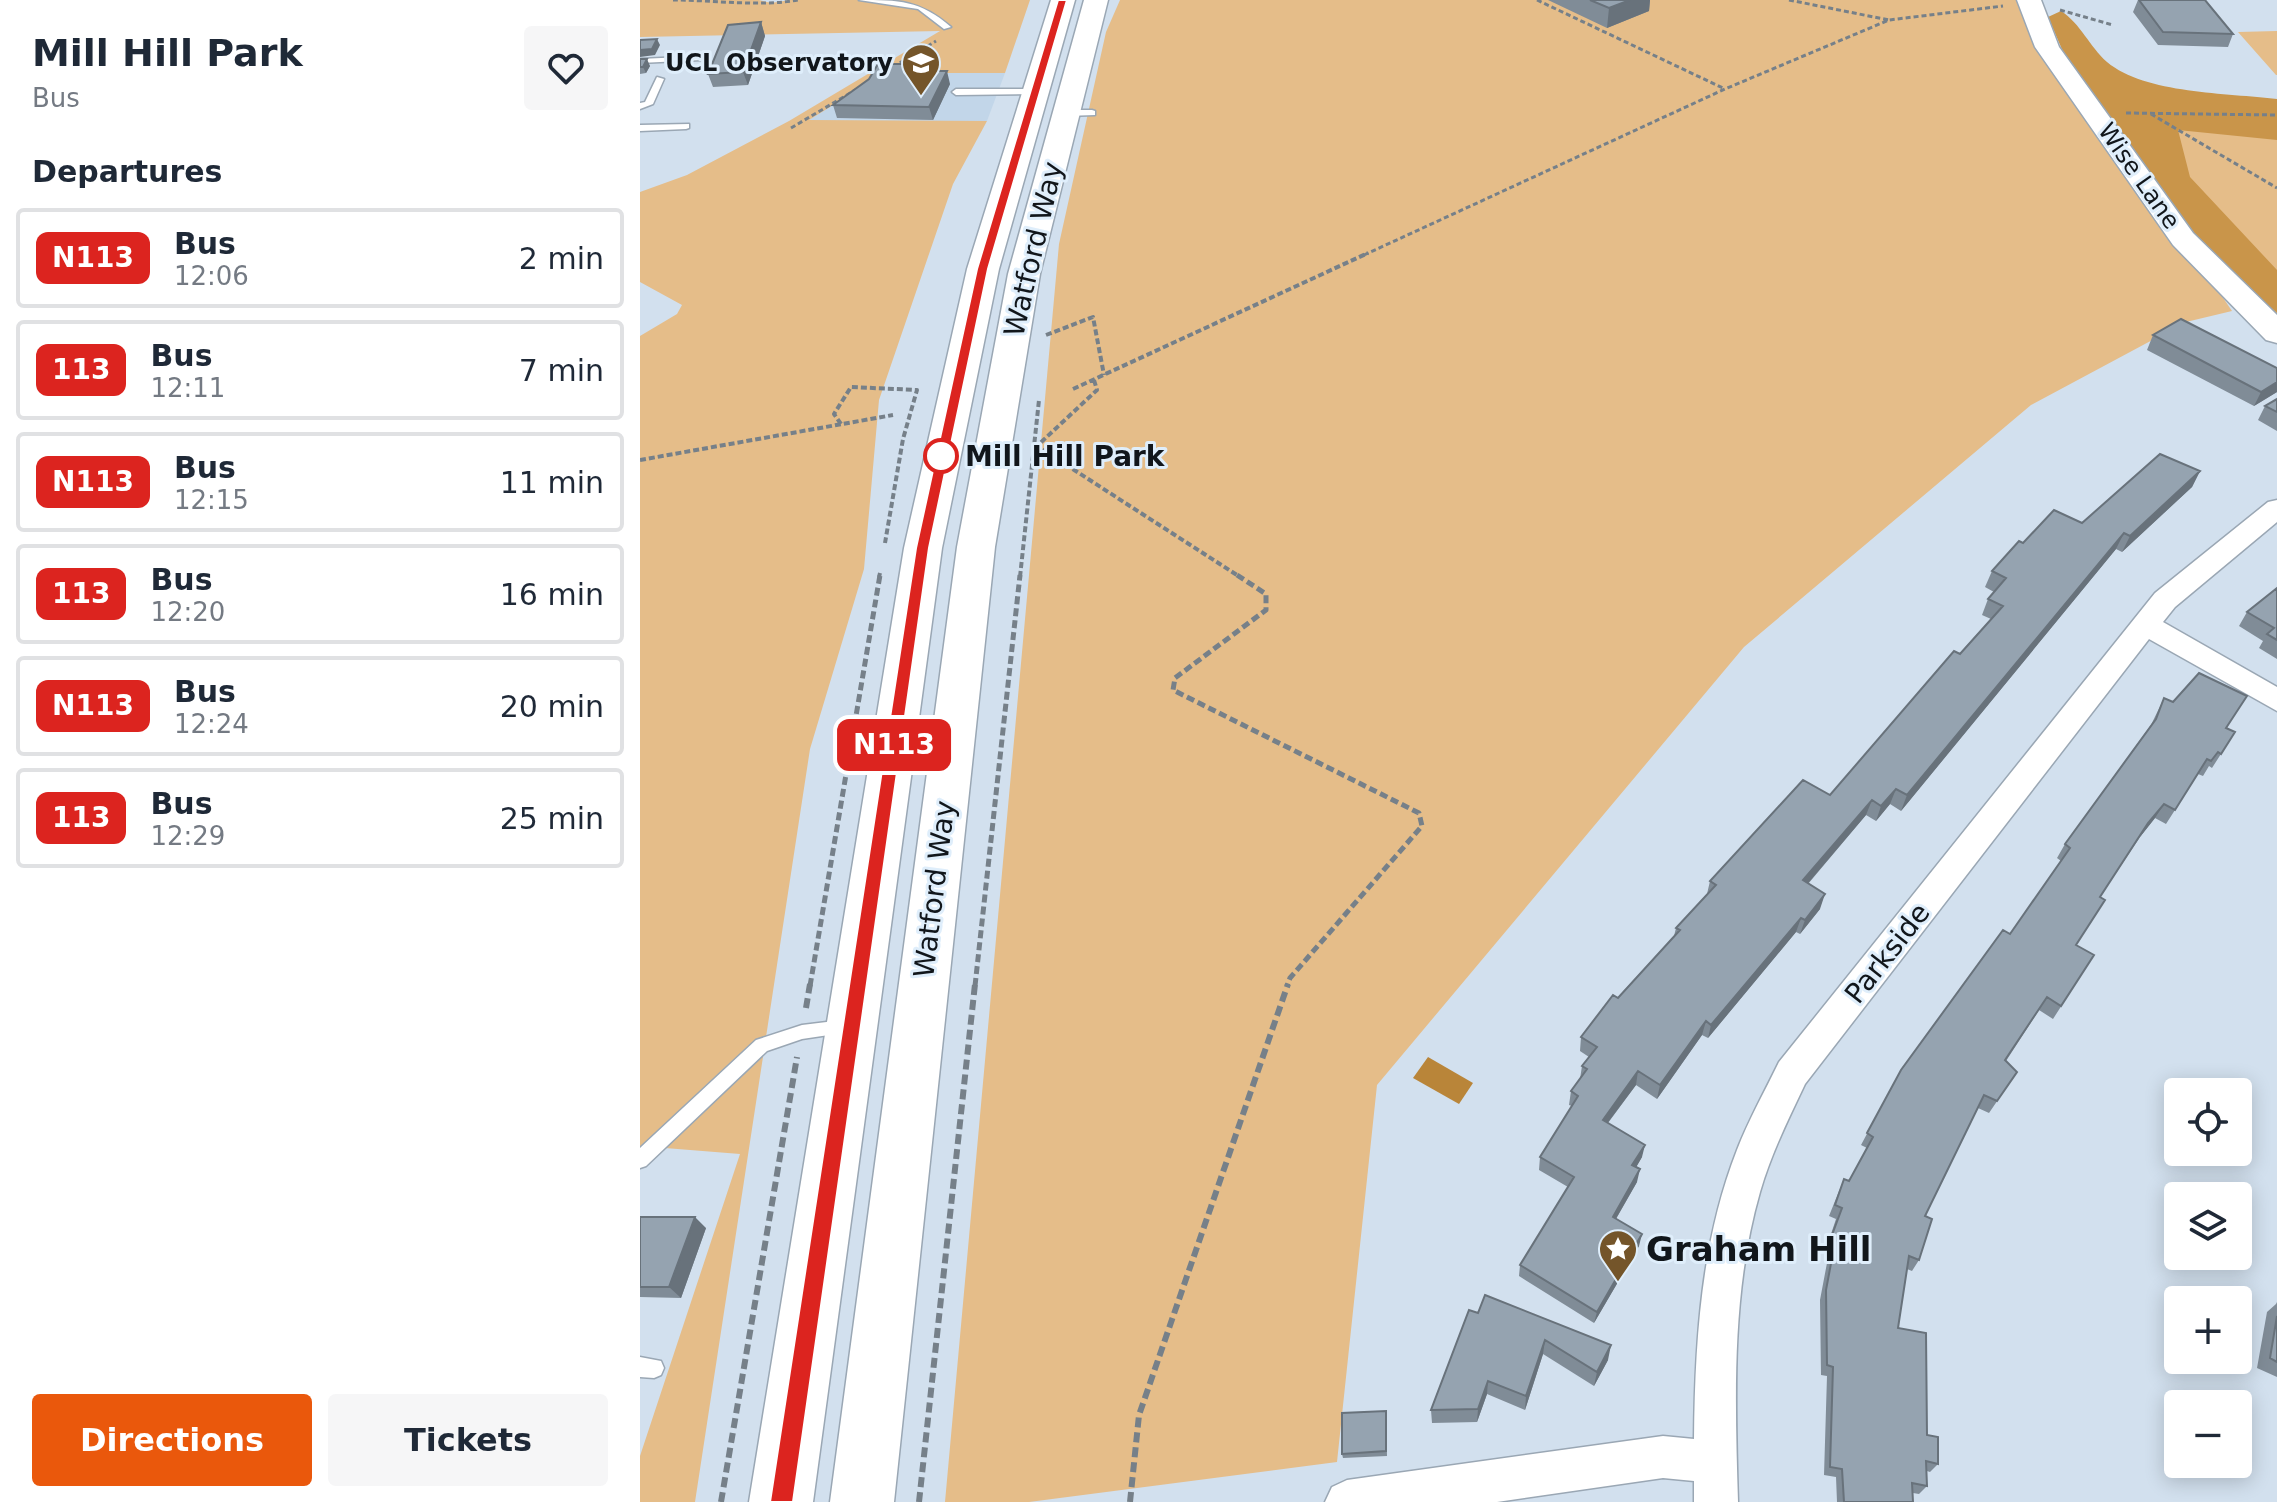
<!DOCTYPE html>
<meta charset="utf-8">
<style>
:root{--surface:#fff;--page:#f6f6f7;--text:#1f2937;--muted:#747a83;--line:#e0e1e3;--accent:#ea580c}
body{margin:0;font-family:"DejaVu Sans",sans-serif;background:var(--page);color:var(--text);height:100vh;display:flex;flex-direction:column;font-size:30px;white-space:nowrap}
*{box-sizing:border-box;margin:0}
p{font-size:26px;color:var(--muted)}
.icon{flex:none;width:44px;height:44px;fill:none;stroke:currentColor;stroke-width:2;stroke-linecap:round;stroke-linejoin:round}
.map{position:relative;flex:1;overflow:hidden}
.details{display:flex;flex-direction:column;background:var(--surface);width:640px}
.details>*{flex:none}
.badge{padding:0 16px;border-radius:12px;font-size:28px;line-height:52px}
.controls{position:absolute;left:1524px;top:1078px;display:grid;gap:16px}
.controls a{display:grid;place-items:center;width:88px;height:88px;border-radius:8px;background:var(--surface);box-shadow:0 4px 20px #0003;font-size:40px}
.map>.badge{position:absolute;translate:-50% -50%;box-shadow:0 0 0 4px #fff}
h2{padding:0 32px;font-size:30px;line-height:72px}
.round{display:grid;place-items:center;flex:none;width:84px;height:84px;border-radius:8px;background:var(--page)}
.headline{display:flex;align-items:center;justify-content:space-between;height:136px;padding:0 32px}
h1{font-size:38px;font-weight:700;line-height:60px}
.action{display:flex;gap:16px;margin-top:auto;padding:16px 32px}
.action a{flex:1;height:92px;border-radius:8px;background:var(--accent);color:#fff;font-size:32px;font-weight:700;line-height:92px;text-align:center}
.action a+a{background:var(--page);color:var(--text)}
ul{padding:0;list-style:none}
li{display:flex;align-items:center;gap:24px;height:100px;margin:0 16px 12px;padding:0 16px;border:4px solid var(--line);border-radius:8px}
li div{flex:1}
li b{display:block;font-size:30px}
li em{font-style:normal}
li .badge{min-width:88px;font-weight:700;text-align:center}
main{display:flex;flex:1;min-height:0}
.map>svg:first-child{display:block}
</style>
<main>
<section class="details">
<div class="headline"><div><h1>Mill Hill Park</h1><p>Bus</p></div><a class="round"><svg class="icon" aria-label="heart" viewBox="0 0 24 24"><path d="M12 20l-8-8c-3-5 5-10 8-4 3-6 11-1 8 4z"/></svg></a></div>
<h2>Departures</h2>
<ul>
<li><span class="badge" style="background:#dc241f;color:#fff">N113</span><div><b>Bus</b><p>12:06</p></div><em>2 min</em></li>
<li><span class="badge" style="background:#dc241f;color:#fff">113</span><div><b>Bus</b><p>12:11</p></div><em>7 min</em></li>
<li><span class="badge" style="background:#dc241f;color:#fff">N113</span><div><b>Bus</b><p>12:15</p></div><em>11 min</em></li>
<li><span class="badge" style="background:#dc241f;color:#fff">113</span><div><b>Bus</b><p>12:20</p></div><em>16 min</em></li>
<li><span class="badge" style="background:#dc241f;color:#fff">N113</span><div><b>Bus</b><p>12:24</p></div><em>20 min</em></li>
<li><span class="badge" style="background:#dc241f;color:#fff">113</span><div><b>Bus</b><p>12:29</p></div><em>25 min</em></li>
</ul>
<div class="action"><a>Directions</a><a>Tickets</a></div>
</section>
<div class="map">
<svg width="1637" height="1502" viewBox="0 0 1637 1502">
<rect width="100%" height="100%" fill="#d2e0ee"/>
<path fill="#c2d6e9" d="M245 73H365L347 121H167Z"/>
<path fill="#e5bd89" d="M0 0H119L131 3 150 0H390L365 73H245L169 120 347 121 313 184 239 400 224 569 170 749 55 1502H0V1456L100 1154 0 1146V336L37 314 42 305 0 282V192L47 175 149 121 300 31 0 37Z
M480 0H1388L1454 113 1637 115V332L1542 237 1592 311 1546 322 1391 405 1104 647 737 1085 697 1462 389 1502H305L419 244 466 32Z
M1637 31V75H1636L1598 32Z"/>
<path fill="#c9954a" d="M1421 11C1441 24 1449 46 1467 62 1505 94 1588 93 1637 99V140L1538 130 1550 177 1637 270V313L1555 238 1424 54 1408 17Z"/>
<path fill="#b98539" d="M788 1057 833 1083 819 1104 773 1078Z"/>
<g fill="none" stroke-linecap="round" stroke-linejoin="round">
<g stroke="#9aa7b4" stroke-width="3">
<path id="lane" d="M219 0C259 0 280 0 311 27L304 29 278 9Z
M64 56V60H61L0 63V59Z
M17 77 24 79 13 104 0 109V103L5 102Z
M395 89 398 90V94L316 95 312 92 316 89Z
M452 110 455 111V115L425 116 421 113 425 110Z
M49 124V128L46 129 0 131V125Z
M203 1020 209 1022 211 1027 209 1032 162 1039 127 1051 6 1166 0 1168V1148L116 1040 162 1025Z
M0 1357 21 1361 24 1368 21 1375 14 1378 0 1377Z"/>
</g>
<g stroke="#9aa7b4" stroke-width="3">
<path id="street" d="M1637 500V522L1535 607 1523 622 1637 687V711L1509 639 1165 1084C1148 1120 1131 1154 1120 1192 1091 1292 1095 1399 1098 1502H1054V1481L1023 1478 857 1502H685L692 1487 707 1480 1023 1436 1054 1439C1055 1341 1061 1242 1097 1150 1109 1119 1125 1091 1139 1062L1515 593 1628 502Z"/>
</g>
<g stroke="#9aa7b4" stroke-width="3">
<path id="secondary" d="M1377 0H1401L1419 47 1553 233 1637 315V343L1626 340 1533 245 1395 47Z"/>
</g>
<g stroke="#9aa7b4" stroke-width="3">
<path id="highway" d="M411 0H435L359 269 302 548 173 1502H109L264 548 327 269Z
M444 0H468L400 274 355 547 254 1502H190L317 547 368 274Z"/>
</g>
<path stroke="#768089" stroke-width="3" stroke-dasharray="5 3" stroke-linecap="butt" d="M33 0C73 0 120 7 158 0
M897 0 1085 89
M1149 0 1249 20
M1420 10 1473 25
M253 67 296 41
M1486 113 1637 115
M1511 114 1637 188
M151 128 217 89
M724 255 1085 89 1249 20 1363 6"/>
<path stroke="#768089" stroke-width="4" stroke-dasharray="6 3" stroke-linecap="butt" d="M406 335 453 317 464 375
M454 380 457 390 397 446 600 577
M433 389 728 253
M201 424 194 414 211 387 277 390 263 439 245 543
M0 460 253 415
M239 577 240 573
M380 577 399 400"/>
<path stroke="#768089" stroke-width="5" stroke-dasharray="8 4" stroke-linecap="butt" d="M597 575 626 594V610L535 678 533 690 779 813 782 826 650 978 647 986
M170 986 240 575
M335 986 380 575"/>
<path stroke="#768089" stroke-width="6" stroke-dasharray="10 5" stroke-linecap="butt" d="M166 1008 170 984
M81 1502 157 1057
M279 1502 335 984
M490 1502 499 1415 648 984"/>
<use href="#lane" fill="#fff" fill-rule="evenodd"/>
<use href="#street" fill="#fff" fill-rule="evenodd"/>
<use href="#secondary" fill="#fff" fill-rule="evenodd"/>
<use href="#highway" fill="#fff" fill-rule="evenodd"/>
</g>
<path fill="#808c97" d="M908 0H1010L1009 11 967 28Z
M1498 0 1593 34 1588 47 1518 45 1493 12Z
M121 22 125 36 108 85 73 87 68 74Z
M0 59 10 66 6 73 0 74Z
M283 71 310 84 293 120 197 118 193 105Z
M1513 335 1637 368V392L1614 406 1507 350Z
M1637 399V431L1618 420 1625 406Z
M1560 471 1552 487 1482 552 1476 549 1261 811 1250 804 1236 821 1226 815 1168 884 1180 909 1160 934 1156 932 1068 1038 1062 1035 1017 1099 996 1085 968 1123 1002 1157 996 1167 997 1182 976 1219 999 1246 954 1323 879 1276 880 1265 928 1187 899 1170 900 1157 932 1106 929 1105 931 1091 940 1079 942 1066 949 1057 940 1051 941 1037 1034 936 1036 928 1067 894 1070 881 1190 795 1351 619 1342 615 1348 599 1354 592 1345 587 1352 571 1383 543 1442 523Z
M1637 588V659L1619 648 1623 641 1599 626 1607 612Z
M1524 698 1595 732 1572 768 1569 766 1563 776 1558 774 1526 824 1515 818 1500 837 1460 897 1436 945 1454 955 1413 1019 1399 1010 1366 1061 1377 1072 1349 1113 1338 1108 1285 1216 1279 1260 1272 1271 1267 1269 1258 1328 1287 1435 1298 1464 1290 1472 1287 1471V1486L1279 1494 1273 1493V1502H1197L1196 1477 1184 1475 1187 1376 1181 1375 1180 1300 1190 1247 1187 1246 1196 1219 1189 1216 1199 1191 1204 1179 1209 1181 1227 1148 1221 1145 1261 1070 1370 934 1421 861 1417 858 1425 844 1511 725Z
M0 1217 66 1228 41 1298 0 1297Z
M1637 1302V1377L1617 1368 1627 1312 1636 1304Z
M829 1310 968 1360 954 1386 903 1354 885 1410 847 1394 837 1422 792 1423 791 1410Z
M746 1411 747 1456 703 1458 702 1454Z"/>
<path fill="#68727b" d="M990 0H1010L1009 11 967 28 969 8Z
M121 22 125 36 108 85 103 72Z
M17 39 20 45 15 55 0 57V50Z
M7 59 10 66 6 73 3 67Z
M307 71 310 84 293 120 289 107Z
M1637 382V392L1614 406 1621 392Z
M1560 471 1552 487 1482 552 1490 536Z
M1484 533 1476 549 1261 811 1267 795Z
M1256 789 1250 804 1236 821 1241 806Z
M1232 800 1226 815 1158 895 1163 880Z
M1524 804 1515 818 1500 837 1508 823Z
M1185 894 1180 909 1160 934 1165 920Z
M1161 918 1156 932 1068 1038 1071 1025Z
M1066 1021 1062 1035 1017 1099 1020 1085Z
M998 1071 996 1085 960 1133 963 1120Z
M1005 1145 1002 1157 990 1178 992 1165Z
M1000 1169 997 1182 970 1229 973 1217Z
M55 1217 66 1228 41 1298 29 1287Z
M1002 1234 999 1246 954 1323 957 1312Z
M905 1340 903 1354 885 1410 886 1396Z
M971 1345 968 1360 954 1386 957 1372Z
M848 1381 847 1394 837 1422 838 1409Z"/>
<path fill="#95a3b0" stroke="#68727b" stroke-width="2" d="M950 0H990L969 8Z
M1499 0H1565L1593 34 1523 32Z
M121 22 103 72 68 74 88 25Z
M17 39 12 49 0 50V40Z
M0 59H7L3 67H0Z
M238 64H281L277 71H307L289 107 193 105 229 79Z
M1541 319 1637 368V382L1621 392 1513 335Z
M1637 399V412L1625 406Z
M1520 454 1560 471 1490 536 1484 533 1267 795 1256 789 1241 806 1232 800 1163 880 1185 894 1165 920 1161 918 1071 1025 1066 1021 1020 1085 998 1071 963 1120 1005 1145 992 1165 1000 1169 973 1217 1002 1234 957 1312 880 1265 934 1177 900 1157 938 1096 931 1091 947 1069 942 1066 957 1047 941 1037 973 995 978 998 1040 930 1036 928 1076 885 1070 881 1163 780 1190 795 1314 651 1320 654 1363 606 1348 599 1366 578 1352 571 1379 541 1383 543 1414 510 1442 523Z
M1637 588V640L1627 634 1634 628 1607 612Z
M1559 673 1607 696 1586 728 1595 732 1581 754 1578 752 1571 761 1567 759 1535 810 1524 804 1508 823 1460 897 1465 900 1436 945 1454 955 1421 1006 1407 997 1365 1060 1377 1072 1357 1101 1344 1095 1285 1216 1292 1219 1279 1260 1269 1256 1258 1328 1286 1333 1287 1435 1298 1437V1464L1286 1461 1287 1486 1272 1483 1273 1502H1204L1202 1469 1190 1467 1193 1367 1187 1365 1186 1290 1196 1237 1192 1235 1202 1208 1195 1205 1204 1179 1209 1181 1233 1137 1227 1133 1261 1070 1363 930 1370 934 1430 848 1425 844 1516 719 1524 698 1533 702Z
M0 1217H55L29 1287H0Z
M845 1295 971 1345 957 1372 905 1340 886 1396 848 1381 838 1409 791 1410 829 1310 838 1313Z
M1637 1316V1362L1630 1358Z
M746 1411V1451L702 1454V1413Z"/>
<path fill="#dc241f" stroke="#fff" stroke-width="2" d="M418 0H427L348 269 289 548 153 1502H130L276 548 337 269Z"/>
<defs>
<g id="university-pin" transform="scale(2)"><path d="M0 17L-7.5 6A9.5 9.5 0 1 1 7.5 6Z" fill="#74552a" stroke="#dfeefb"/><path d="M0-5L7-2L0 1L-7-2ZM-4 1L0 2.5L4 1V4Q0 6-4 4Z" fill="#fff"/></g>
<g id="sight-pin" transform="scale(2)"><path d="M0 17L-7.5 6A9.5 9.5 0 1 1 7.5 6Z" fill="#74552a" stroke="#dfeefb"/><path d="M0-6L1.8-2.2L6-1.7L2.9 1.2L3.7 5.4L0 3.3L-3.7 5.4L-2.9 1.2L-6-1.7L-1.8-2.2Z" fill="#fff"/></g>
</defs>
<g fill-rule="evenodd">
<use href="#university-pin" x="281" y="63"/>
<use href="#sight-pin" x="978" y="1249"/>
</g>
<circle fill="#fff" stroke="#dc241f" stroke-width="4" cx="301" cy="456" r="16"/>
<g text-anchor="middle" stroke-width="6" stroke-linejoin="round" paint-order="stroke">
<g font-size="24" font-weight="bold" fill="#11161b" stroke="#dfeefb" text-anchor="end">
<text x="253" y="71">UCL Observatory</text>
</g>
<g font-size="24" fill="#11161b" stroke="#dfeefb">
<text transform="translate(1499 176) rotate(55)" y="8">Wise Lane</text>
</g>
<g font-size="28" fill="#11161b" stroke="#dfeefb">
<text transform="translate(393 249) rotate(-77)" y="10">Watford Way</text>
<text transform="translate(294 889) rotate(-83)" y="10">Watford Way</text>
<text transform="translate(1247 953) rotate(-52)" y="10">Parkside</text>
</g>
<g font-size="28" font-weight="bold" fill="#11161b" stroke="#dfeefb" text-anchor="start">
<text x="325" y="466">Mill Hill Park</text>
</g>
<g font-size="34" font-weight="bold" fill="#11161b" stroke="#dfeefb" text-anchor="start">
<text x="1006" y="1261">Graham Hill</text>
</g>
</g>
</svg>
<div class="controls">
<a><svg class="icon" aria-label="locate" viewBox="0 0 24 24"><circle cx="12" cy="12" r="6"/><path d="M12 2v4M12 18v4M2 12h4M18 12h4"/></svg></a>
<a><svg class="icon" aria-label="layers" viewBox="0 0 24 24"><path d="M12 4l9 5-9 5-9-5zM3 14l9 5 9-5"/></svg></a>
<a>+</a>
<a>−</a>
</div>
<b class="badge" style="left:254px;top:745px;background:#dc241f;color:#fff">N113</b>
</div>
</main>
